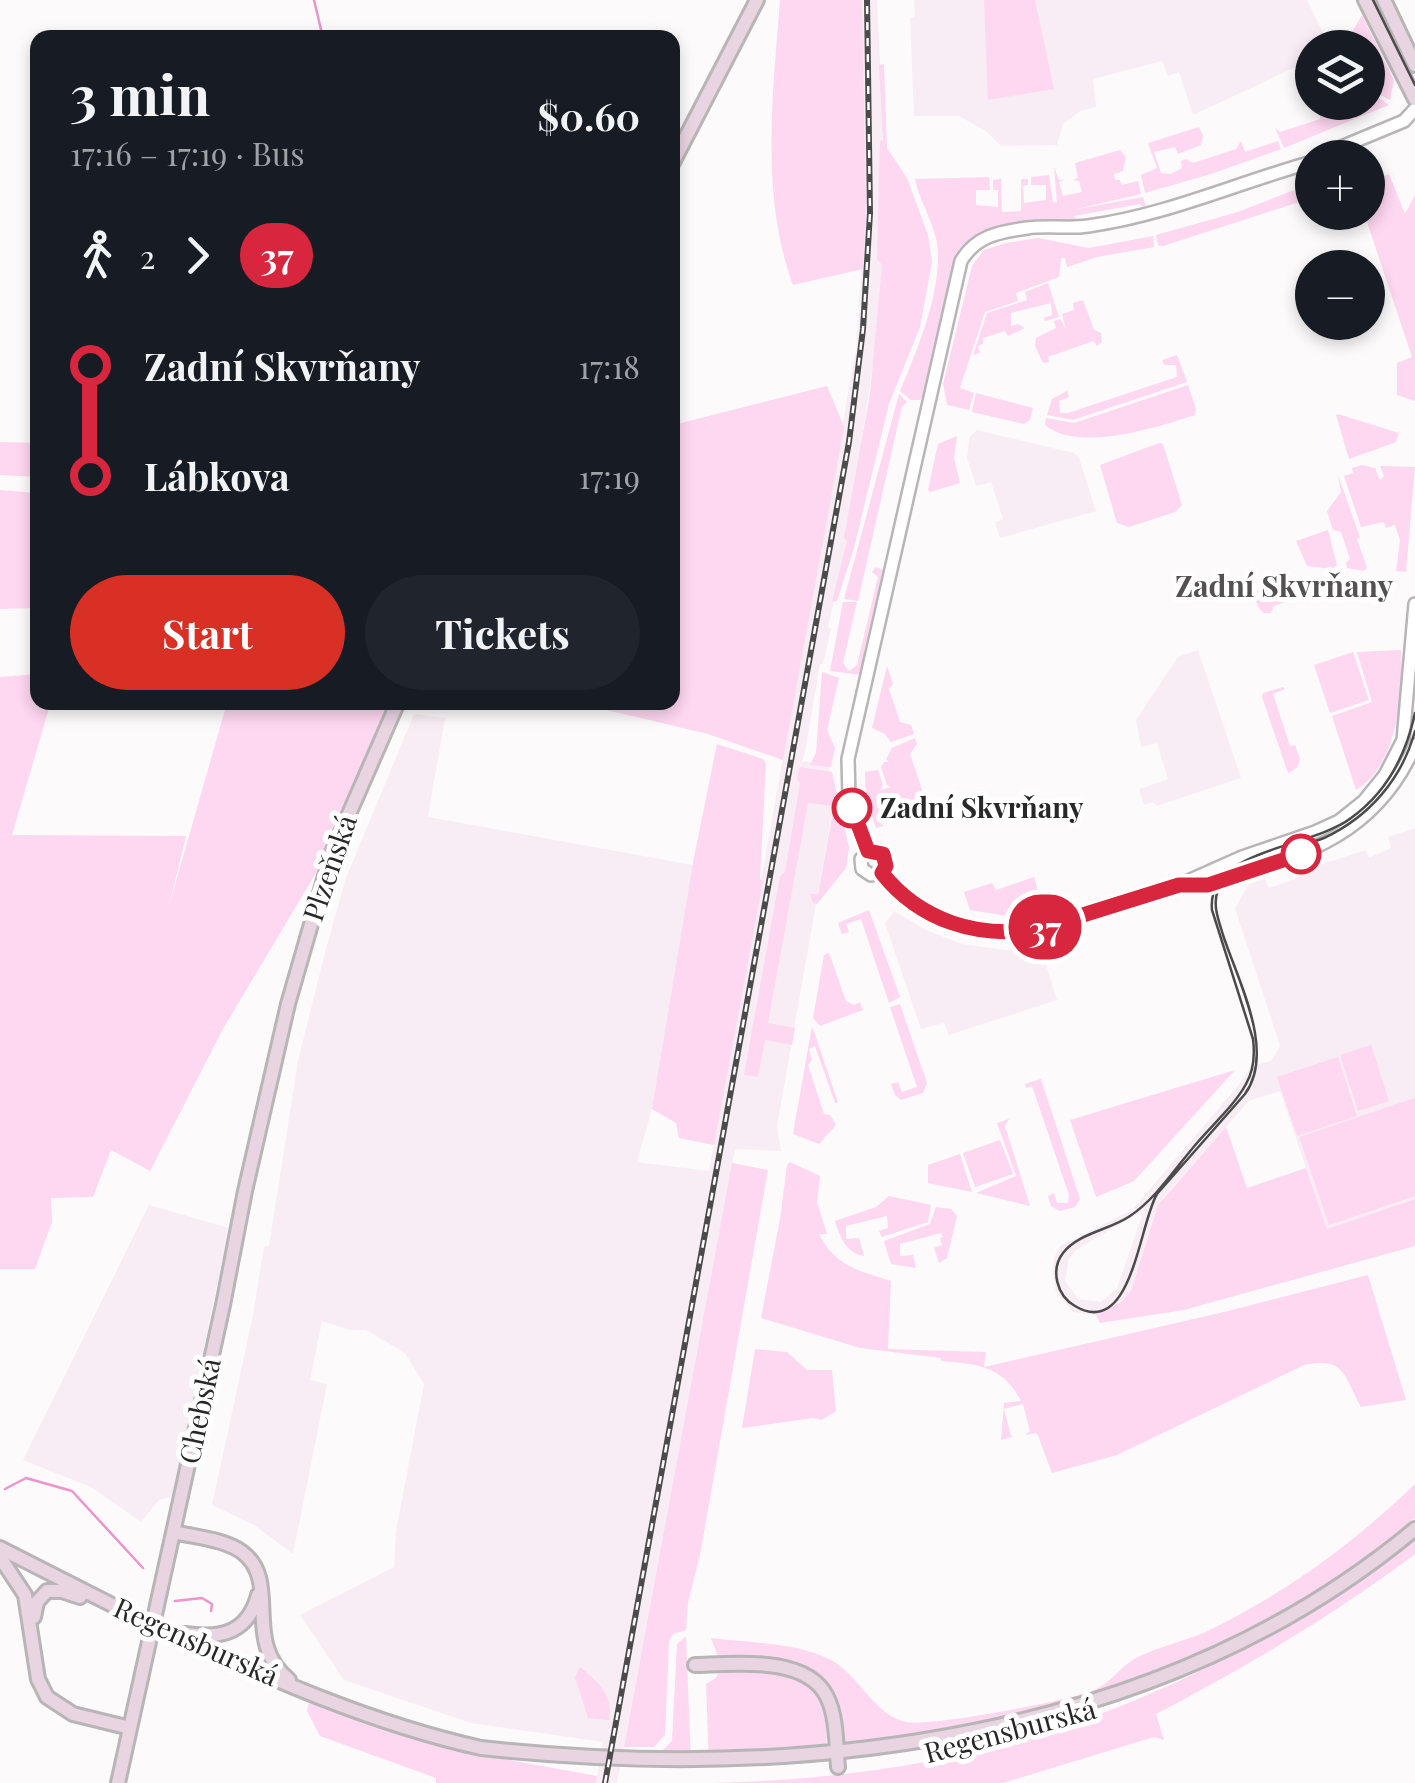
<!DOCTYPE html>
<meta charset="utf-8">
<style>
:root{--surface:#171b24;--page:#20242c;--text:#f1f3f6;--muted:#9ea1a6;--accent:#d93025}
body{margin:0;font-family:"Playfair Display",serif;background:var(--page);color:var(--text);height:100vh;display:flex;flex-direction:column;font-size:38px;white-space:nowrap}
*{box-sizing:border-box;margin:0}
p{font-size:32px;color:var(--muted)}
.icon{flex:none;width:55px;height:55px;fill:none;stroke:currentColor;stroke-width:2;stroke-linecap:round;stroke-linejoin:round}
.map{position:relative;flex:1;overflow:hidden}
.details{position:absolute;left:30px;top:30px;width:650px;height:680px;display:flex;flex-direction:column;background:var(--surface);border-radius:20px;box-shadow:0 5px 15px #0003}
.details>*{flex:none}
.badge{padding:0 20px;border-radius:32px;font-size:35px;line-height:65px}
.controls{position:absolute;left:1295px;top:30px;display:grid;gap:20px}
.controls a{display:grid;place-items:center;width:90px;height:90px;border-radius:50%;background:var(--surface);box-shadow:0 5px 15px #0003;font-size:50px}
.map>.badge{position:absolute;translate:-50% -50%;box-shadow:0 0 0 5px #fff}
.legs{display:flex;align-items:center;gap:15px;height:110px;padding:0 40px;font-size:32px}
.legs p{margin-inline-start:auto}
.head{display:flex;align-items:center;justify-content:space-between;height:170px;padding:0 40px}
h1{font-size:55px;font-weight:700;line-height:75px}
.cta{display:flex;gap:20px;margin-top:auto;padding:20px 40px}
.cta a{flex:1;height:115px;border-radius:60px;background:var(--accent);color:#fff;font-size:40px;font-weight:700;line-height:115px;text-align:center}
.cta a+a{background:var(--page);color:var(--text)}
ul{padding:0 40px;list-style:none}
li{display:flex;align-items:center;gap:35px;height:110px;font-size:38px}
li i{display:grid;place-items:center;width:15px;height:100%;margin:0 12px;background:currentColor}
li i::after{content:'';width:25px;height:25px;margin:-12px;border:8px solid;border-radius:50%;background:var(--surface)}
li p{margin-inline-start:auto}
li:first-child i{background:linear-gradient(#0000 50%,currentColor 0)}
li:last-child i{background:linear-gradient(currentColor 50%,#0000 0)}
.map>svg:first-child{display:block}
</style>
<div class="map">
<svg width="1415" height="1783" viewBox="0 0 1415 1783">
<rect width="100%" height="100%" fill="#fdfafb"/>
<path fill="#f8edf4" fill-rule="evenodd" d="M862 0H877L883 127 877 259 882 265 877 336 847 541 828 627 831 629 823 664H820L805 752 797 778 803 761 829 766 833 807 777 1126 781 1151 735 1149 617 1783H596L603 1742 471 1723 344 1680 300 1615 394 1567 396 1531 424 1384 405 1353 366 1330H350L322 1321 310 1380 327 1384 293 1554 254 1525 212 1505 253 1315 264 1246H269L298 1061 327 945 346 878 414 714 445 718 428 817 693 865 652 1109 637 1162 709 1171 856 349 866 201Z
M914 0H1307L1327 41 1321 47 1312 48 1311 60 1193 115 1179 72 1168 76 1162 61 1093 79 1096 107 1080 111 1063 124 1057 145 1001 146 986 131 959 116H914L910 18 915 17Z
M977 430 1074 453 1079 458 1096 511 1000 538 995 522 1003 519 991 482 976 486 967 458 969 438Z
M1198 650 1241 778 1157 806 1153 802 1144 805 1139 789 1168 779 1157 743 1141 747 1136 720 1178 657Z
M1415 828V1199L1327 1229 1280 1091 1249 1101 1163 1198 1154 1216 1131 1291 1122 1302 1096 1315 1073 1312 1056 1292 1053 1274 1054 1258 1060 1246 1132 1210 1242 1081 1251 1066 1271 1061 1280 1046 1235 908 1249 884 1265 879 1269 888 1300 877 1298 872 1366 850 1369 858 1391 848 1388 837ZM1144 1210 1117 1288 1101 1302 1078 1299 1065 1281 1069 1259 1076 1250Z
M894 911 926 930 962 944 1005 950 1037 948 1042 952 1057 1000 949 1035 944 1023 921 1029 885 923Z
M149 1205 229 1228 173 1496 159 1500 141 1522 91 1487 23 1460Z"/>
<path fill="#fed7f0" d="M780 0H862L866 201 863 269 793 285C760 196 773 93 780 0Z
M984 0H1035L1054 89 988 100Z
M1362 15 1394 80 1390 100 1368 88V48L1343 47Z
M884 64 887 148 907 178 928 235 932 262 920 327 889 404 854 548 837 601 832 602 847 541 844 538 870 394 882 265 877 259 880 141 883 140 879 65Z
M1368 90 1389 105 1284 148 1275 128 1280 132 1320 119V114L1328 110 1326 103 1331 111 1351 106V103L1368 102Z
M1199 127 1203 136 1201 145 1178 154 1175 147 1154 152 1161 173 1171 174 1182 168 1181 161 1186 159 1193 163 1236 149 1241 141 1245 152 1278 141 1281 149 1211 174 1145 193 1141 175 1157 168 1148 143Z
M1120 150 1126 157 1123 171 1114 174 1115 180H1120L1122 185 1138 181 1141 194 1072 210 1143 197 1147 210 1140 204 1074 216 1079 223C1048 219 988 219 966 245 959 253 956 263 953 273L924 395 920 400H911L900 391C917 351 946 282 936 238 931 218 919 199 915 179L989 177 990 190H976V205L998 207V190H993V180L1001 179 1002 212 1021 211V179H1028V185L1023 186 1024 203 1046 200V185H1031V177L1049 175 1053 202 1057 203 1054 167 1059 180 1065 179 1059 182 1063 196 1082 192 1079 181 1073 180 1078 178 1075 163Z
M1389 174 1405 214 1415 195V401L1397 395V363L1412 357 1364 213 1368 212V181Z
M1294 190 1299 202 1163 246 1158 245 1156 235 1238 212Z
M1153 236 1154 247 1097 257 1067 267 1065 258H1061L1059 277 1016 293 1018 301 985 312 960 388 974 393 969 410 947 405 943 384 972 266 984 250 1006 243 1038 238 1089 248Z
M1048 283 1059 317 1045 321 1044 318 1052 315 1051 303 1011 313V326L1018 324 1025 328 1008 336 1005 331 983 338V344L978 346 980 353 973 355 987 313 1027 300 1025 292Z
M1083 300 1094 330 1101 333 1102 342 1097 346 1093 341 1048 357 1049 362 1043 363 1035 346 1036 338 1056 328 1054 321 1060 319 1066 329 1062 314 1074 310 1073 303Z
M1177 355 1187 382 1073 420 1047 415 1052 399 1067 391 1069 397 1059 401 1060 413H1068L1177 377 1176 365H1164L1162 360Z
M1188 385 1196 409 1195 415C1158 427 1078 453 1045 425L1046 418 1074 423Z
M827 386 844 427 783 760 708 734 577 703 672 702 673 425Z
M976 393 1033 408 1030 420 1024 424 972 412Z
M899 394 907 402 902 407 858 601 844 599Z
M1338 414 1399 433 1396 442 1349 459 1336 415Z
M957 436 954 458 960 483 930 492 928 490 938 444Z
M0 442 37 443V477L0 475Z
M1159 443 1163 444 1182 505 1175 512 1129 527 1117 523 1100 465Z
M1362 465 1375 468 1380 480 1384 476 1380 466 1415 467 1406 572 1396 571 1400 540 1395 525 1386 528 1384 522 1361 527 1344 476 1353 473 1352 468Z
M1338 475 1360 537 1357 539 1367 568 1364 571 1347 568 1346 563 1350 559 1341 532 1333 530 1327 511 1341 492Z
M0 490 37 493V608L0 609Z
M1328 530 1337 565 1332 569 1307 566 1296 541Z
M876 567 883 570 864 651 867 652 862 675 830 671 843 602H857L843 663 849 671 857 665 878 577 872 572Z
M1281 582 1326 584 1328 590 1321 596 1308 594 1274 606 1271 613H1264C1254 606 1254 594 1260 585Z
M1401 650C1403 695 1398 765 1356 790L1332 716 1372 702 1357 652Z
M1353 652 1369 700 1330 713 1314 665Z
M887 666 893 684 889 689 900 722 911 725 914 734 891 742 885 734 872 728Z
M822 672 839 678 827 730 835 748 831 767 810 765 816 753Z
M37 674 38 702 221 703 219 708H49L12 835 186 836 169 906 227 703H391L335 822 316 873 224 1027 150 1171 111 1150 93 1197 51 1198 52 1222 35 1269H0V677Z
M1283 687 1285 689 1273 694 1290 746 1295 745 1300 759 1297 768 1288 773 1262 697 1263 693Z
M915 738 917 744 910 754 930 813 919 816 915 804 880 815 883 826 876 828 866 798 865 772 878 770 883 785 881 790 891 787 887 785 881 767 884 762H889L886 759 892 748Z
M717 744 763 759 766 764 760 879 763 881 714 1145 679 1138 676 1123 652 1109 694 857Z
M799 767 832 772 849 848 846 868 817 904 813 903 810 894H818L834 806 808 803 768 1023 795 1028 792 1045 765 1040 758 1077 744 1075 780 876 785 872 800 783 797 780Z
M1034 877 1044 911 1008 916 970 910 964 892 992 883 996 890Z
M869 910 900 997 889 1003 861 919 846 924 849 932 842 934 838 923Z
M829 953 846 1001 854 1005 860 1002 863 1010 820 1026 813 1018 824 955Z
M900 1004 927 1083 923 1093 901 1100 895 1095 891 1084 898 1082 902 1092 917 1087 890 1007Z
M812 1026 838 1102 835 1103 815 1046 809 1049 812 1060 808 1065 824 1114 830 1115 836 1125 819 1144 793 1134Z
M1371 1045 1389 1101 1358 1111 1340 1055Z
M1338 1057 1357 1116 1297 1136 1277 1077Z
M1235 1070 1134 1181 1096 1197 1070 1120Z
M1041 1079 1080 1199 1075 1207 1060 1211 1051 1206 1048 1196 1054 1193 1057 1203H1068L1069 1195 1032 1086 1026 1088 1025 1084Z
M1415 1098V1196L1329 1225 1299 1137Z
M1009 1119 1005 1126 1030 1206 976 1193 1016 1176 997 1123Z
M1226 1127 1247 1188 1306 1168 1327 1229 1415 1199V1246L1184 1310 1100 1323 1096 1315 1121 1302 1131 1291 1158 1205Z
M1000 1140 1013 1174 975 1187 963 1153Z
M960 1154 972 1192 928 1183V1165Z
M790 1162 820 1176 817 1202 827 1234H819C835 1266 859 1271 891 1281L888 1349 986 1352 984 1367 1220 1313 1368 1275 1406 1400 1361 1407C1343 1375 1346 1357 1304 1365L1117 1455 1052 1473 1037 1433 1025 1435 1030 1431 1023 1404 1004 1409 1011 1436H1015L1001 1440 1004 1403 1021 1401C1003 1366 978 1364 941 1361V1358L860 1348 761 1318 780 1219 787 1165Z
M732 1163 768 1170 700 1555 688 1603 686 1630 673 1634 669 1641 665 1735 654 1747H624Z
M889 1196 931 1205 928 1222 882 1237 879 1231 888 1228 887 1216 846 1226V1239L859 1238 864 1256C846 1253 840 1237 835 1221L876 1207Z
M936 1207 951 1209 957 1216 947 1258 939 1263 934 1248 942 1245 940 1238 943 1237 941 1233 900 1244V1256L913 1255 916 1268 891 1264 884 1241 930 1224Z
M755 1349 787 1352 807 1370H832L836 1411 822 1420 813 1418 742 1428Z
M1415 1484V1518L1335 1581 1265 1622 1184 1664 1001 1730 861 1755C824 1743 852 1684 801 1664L718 1657 711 1638C749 1643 796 1642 831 1660 859 1675 874 1715 906 1722 930 1727 1066 1701 1092 1691 1110 1684 1119 1668 1134 1659 1158 1646 1188 1641 1212 1629 1287 1592 1355 1542 1415 1484Z
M1415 1536V1554C1334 1615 1246 1667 1156 1714L1164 1740 1154 1737 1003 1783H710C988 1777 1194 1703 1415 1536Z
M686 1636 691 1764 660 1753 672 1741 677 1644Z
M580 1667C598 1682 613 1694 609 1720L588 1718 575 1677Z
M735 1671C770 1671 819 1671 825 1714 827 1727 828 1740 824 1753L805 1762 709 1764 706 1684 717 1677V1674Z
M309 1702 448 1749 597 1776 596 1783H436V1778L320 1736 307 1711Z"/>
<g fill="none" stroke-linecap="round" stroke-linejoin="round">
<path stroke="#eb94ce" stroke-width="2.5" d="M314 0 323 38
M5 1489 26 1478 72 1491 143 1568
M175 1601 202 1598 212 1604 211 1611"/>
<g stroke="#b8b5b7" stroke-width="16">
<path id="tertiary" d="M1315 158 1404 121 1415 109
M868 851 849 796 848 759 961 261C976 236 998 232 1027 228 1048 225 1068 229 1088 226 1167 215 1237 183 1312 162
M868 851 861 859 862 869 871 875 882 873
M868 851 878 850 885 857 886 866 882 873
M882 873C920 922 978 938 1038 929L1179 885 1242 857 1315 832 1339 821 1364 801 1385 775 1403 740 1415 604
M1188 884 1208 885C1297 857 1375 839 1415 745"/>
</g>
<g stroke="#b8b5b7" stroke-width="18">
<path id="secondary" d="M1365 0 1415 99
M1384 0 1415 65
M672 164 757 0
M174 1532C194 1537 224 1539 242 1552 282 1582 241 1641 289 1680
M0 1548 120 1609
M0 1557 25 1595 38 1679 47 1697 73 1714 130 1728
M34 1617 37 1602 47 1591H62L80 1597
M169 1632C269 1678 373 1724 481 1748 803 1783 1161 1741 1415 1529
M185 1634C221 1639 248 1633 258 1595
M695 1665C733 1664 807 1655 827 1697 837 1717 836 1745 838 1767
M118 1783 223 1305 245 1191 288 1004 331 855 398 702"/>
</g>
<use href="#tertiary" stroke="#fff" stroke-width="11"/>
<use href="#secondary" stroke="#e9d4e2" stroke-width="12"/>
<path stroke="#4c4b4c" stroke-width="2.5" d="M1373 0 1415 85
M1415 713C1406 755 1386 793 1351 818 1310 849 1206 849 1212 910L1253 1039C1255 1055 1254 1070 1246 1084 1234 1106 1213 1124 1197 1143 1176 1167 1156 1199 1130 1216 1110 1230 1078 1233 1063 1253 1050 1270 1057 1296 1075 1306 1132 1340 1139 1224 1157 1194L1245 1094C1276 1051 1238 981 1223 935 1219 921 1212 905 1218 890 1229 858 1295 850 1324 838 1369 817 1402 779 1415 731"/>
<g stroke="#4c4b4c" stroke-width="6">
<path id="rail" d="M605 1783 849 442 863 329 870 213 867 0"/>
</g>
<use href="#rail" stroke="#fff" stroke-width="2.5" stroke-dasharray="8" stroke-linecap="butt"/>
<g stroke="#b8b5b7" stroke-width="18" stroke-linecap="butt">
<path id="secondary-bridge" d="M120 1609 169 1632"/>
</g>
<use href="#secondary-bridge" stroke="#e9d4e2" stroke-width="12"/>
</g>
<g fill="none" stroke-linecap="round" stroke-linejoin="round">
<g stroke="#fff" stroke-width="22">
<path id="line-1" d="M852 808 868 851 883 854 886 866 882 873C920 921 978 939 1038 929L1179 885H1208L1301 854"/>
</g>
<use href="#line-1" stroke="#d7263d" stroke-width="15"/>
</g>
<g fill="#fff" stroke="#d7263d" stroke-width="5">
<circle cx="852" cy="808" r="18"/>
<circle cx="1301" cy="854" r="18"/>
</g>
<g text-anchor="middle" stroke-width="10" stroke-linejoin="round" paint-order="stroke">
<g font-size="28" font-weight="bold" fill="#292829" stroke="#fff" text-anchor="start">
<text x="880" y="818">Zadní Skvrňany</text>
</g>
<g font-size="28" fill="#292829" stroke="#fff">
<text transform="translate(330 868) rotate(-71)" y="10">Plzeňská</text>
<text transform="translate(200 1411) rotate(-78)" y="10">Chebská</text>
<text transform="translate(196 1642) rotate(24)" y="10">Regensburská</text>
<text transform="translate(1010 1731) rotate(-15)" y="10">Regensburská</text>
</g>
<g font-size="30" font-weight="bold" fill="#535152" stroke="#fff">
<text x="1284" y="597">Zadní Skvrňany</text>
</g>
</g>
</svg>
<div class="controls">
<a><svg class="icon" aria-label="layers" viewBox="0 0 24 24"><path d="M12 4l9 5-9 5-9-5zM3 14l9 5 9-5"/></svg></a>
<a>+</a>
<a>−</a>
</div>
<b class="badge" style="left:1045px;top:927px;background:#d7263d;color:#fff">37</b>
<section class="details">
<div class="head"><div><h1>3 min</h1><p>17:16 – 17:19 · Bus</p></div><b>$0.60</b></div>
<div class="legs"><svg class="icon" aria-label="walk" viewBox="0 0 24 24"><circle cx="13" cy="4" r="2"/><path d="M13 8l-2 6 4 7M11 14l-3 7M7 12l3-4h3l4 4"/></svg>2<svg class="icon" aria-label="forward" viewBox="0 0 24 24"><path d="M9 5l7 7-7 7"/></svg><b class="badge" style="background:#d7263d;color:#fff">37</b></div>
<ul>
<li><i style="color:#d7263d"></i><b>Zadní Skvrňany</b><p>17:18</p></li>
<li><i style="color:#d7263d"></i><b>Lábkova</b><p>17:19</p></li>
</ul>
<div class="cta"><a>Start</a><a>Tickets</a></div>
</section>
</div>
